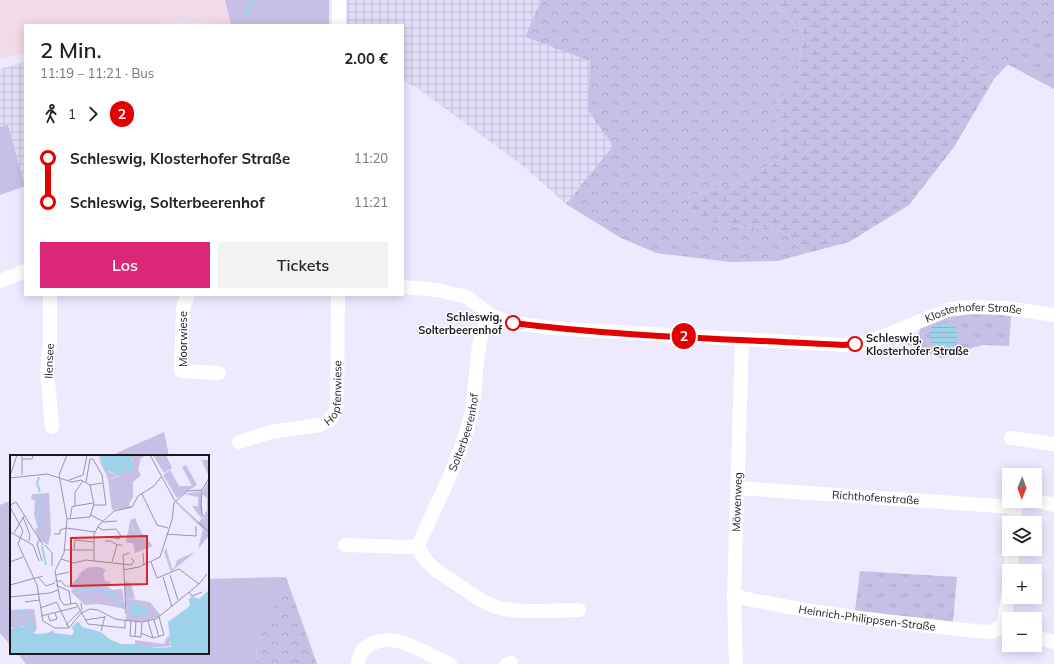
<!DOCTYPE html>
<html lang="de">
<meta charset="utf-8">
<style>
:root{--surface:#fff;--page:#f2f2f2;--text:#222;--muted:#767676;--accent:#db2777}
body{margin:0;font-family:Mulish,sans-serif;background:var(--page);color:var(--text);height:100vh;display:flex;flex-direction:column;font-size:15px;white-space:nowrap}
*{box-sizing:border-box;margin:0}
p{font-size:13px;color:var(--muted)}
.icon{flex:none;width:22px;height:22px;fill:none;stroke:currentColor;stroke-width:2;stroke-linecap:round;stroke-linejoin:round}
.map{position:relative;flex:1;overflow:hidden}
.side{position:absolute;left:24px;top:24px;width:380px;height:272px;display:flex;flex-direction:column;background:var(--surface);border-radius:0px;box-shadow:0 2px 10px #0003}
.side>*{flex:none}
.badge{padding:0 8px;border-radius:13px;font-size:14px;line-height:26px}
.needle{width:26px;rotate:181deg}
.fabs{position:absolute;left:1002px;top:468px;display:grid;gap:8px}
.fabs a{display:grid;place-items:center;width:40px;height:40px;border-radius:0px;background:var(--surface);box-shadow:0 2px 10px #0003;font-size:20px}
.map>.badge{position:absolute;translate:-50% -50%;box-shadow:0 0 0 2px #fff}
.legs{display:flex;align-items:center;gap:6px;height:44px;padding:0 16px;font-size:13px}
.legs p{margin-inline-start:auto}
.overview{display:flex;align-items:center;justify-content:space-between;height:68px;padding:0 16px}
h1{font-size:22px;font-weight:600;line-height:30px}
.cta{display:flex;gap:8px;margin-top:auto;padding:8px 16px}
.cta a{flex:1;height:46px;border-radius:0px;background:var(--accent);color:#fff;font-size:16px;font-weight:600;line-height:46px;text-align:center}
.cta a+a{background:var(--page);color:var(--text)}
ul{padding:0 16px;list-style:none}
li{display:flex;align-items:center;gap:14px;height:44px;font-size:15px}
li i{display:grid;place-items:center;width:6px;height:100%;margin:0 5px;background:currentColor}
li i::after{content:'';width:10px;height:10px;margin:-5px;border:3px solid;border-radius:50%;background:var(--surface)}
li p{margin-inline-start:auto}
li:first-child i{background:linear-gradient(#0000 50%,currentColor 0)}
li:last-child i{background:linear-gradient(currentColor 50%,#0000 0)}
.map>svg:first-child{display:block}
</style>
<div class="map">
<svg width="1054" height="664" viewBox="0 0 1054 664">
<defs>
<pattern id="industrial-grid" width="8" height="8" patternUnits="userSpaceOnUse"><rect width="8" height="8" fill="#e3ddf9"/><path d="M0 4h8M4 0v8" fill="none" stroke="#c2bdd5"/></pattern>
<pattern id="forest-crowns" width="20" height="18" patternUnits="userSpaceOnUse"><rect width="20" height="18" fill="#c7bfe6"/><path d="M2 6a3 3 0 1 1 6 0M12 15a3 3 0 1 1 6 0" fill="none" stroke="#aaa4c5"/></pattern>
<pattern id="wetland-marsh" width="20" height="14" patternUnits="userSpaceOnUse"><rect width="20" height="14" fill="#c7bfe6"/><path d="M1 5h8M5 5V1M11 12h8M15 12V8" fill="none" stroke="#aaa4c5"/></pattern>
<pattern id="park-tufts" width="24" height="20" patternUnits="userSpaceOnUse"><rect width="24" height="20" fill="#c7bfe6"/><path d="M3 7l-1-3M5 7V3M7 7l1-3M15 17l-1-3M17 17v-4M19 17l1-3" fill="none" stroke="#aaa4c5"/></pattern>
<pattern id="water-rules" width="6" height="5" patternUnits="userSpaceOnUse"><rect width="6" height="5" fill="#9dd2ea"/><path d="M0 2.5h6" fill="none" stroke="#87b4c8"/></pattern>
</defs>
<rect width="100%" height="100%" fill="#eee9fe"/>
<path fill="url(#industrial-grid)" d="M347 0H541L525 37 591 61 588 110 614 146 566 204 522 165 416 87 403 81V25H347Z
M25 62V185L8 125 0 127V69Z"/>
<path fill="#f2dbe8" d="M0 0H225L231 24 176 21 148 25H25V53L0 59Z"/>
<path fill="#c7bfe6" d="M225 0H329V25L231 24Z
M8 125 25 186 0 195V127Z
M164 432 169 456H110Z
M11 500V646L0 633V505Z
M286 577 257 645 256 664H26L17 653H208V579Z"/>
<path fill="url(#forest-crowns)" d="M541 0H771L803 32 798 76 775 106 783 157 736 184 687 198 695 220 783 232 807 253 778 261 731 262 656 253 621 238 566 204 613 146 588 110 590 61 525 37Z
M952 0H1054V21L1040 31 994 79 962 59 957 5Z
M286 577 317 664H256L257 645Z"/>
<path fill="url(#wetland-marsh)" d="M771 0H952L957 4 962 59 994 79 954 147 909 205 849 242 807 253 783 232 695 220 687 198 736 184 783 157 775 106 798 76 803 32Z"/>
<path fill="url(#park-tufts)" d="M1054 21V89L1007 64 1040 31Z
M978 313 1011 316 1009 346 982 345 941 358 907 344 917 338 921 327 950 317Z
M860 571 957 577 953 622 855 611Z"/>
<path fill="url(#water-rules)" d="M946 322 951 324 957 329V342C949 351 939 352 931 343L929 336 931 328Z"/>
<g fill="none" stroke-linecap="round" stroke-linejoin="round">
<path stroke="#9dd2ea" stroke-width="3" d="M246 18 251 0"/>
<g stroke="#fff" stroke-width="14">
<path d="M339 25V0"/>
<path d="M0 281 25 271"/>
<path id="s1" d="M403 287 437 290 467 297 490 315 508 322 551 328 843 345 867 343 950 309 970 307 1007 308 1054 315"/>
<path d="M50 295V341L47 370 52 427"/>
<path d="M188 295 183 307 181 371 219 373"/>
<path d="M1011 438 1054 444"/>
<path id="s2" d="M239 442 271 432 320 425C331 421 334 416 337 406L338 295"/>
<path id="s3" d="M737 488 1015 507"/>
<path d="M1035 501 1054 505"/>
<path d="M1014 523 1015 507 1018 503 1020 502"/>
<path id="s4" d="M345 545 408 547 418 546C436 504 459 462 470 419 479 384 472 346 490 315"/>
<path d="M418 546C425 564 438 572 454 582 467 591 481 602 496 607 520 614 554 610 579 610"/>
<path d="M1011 571 1012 549"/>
<path id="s5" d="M734 596C818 615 900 623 986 632L994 631 1004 624 1009 589"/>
<path d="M1035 637 1054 642"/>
<path d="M358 664C358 656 362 650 368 646 394 628 425 655 450 664"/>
<path d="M507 664 511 663"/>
<path id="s6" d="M736 664 734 596 742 340"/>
</g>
</g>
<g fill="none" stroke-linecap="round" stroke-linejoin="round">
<g stroke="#fff" stroke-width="9">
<path id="line-1" d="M513 323C622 337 733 339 843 345L855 344"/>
</g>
<use href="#line-1" stroke="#e30000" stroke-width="6"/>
</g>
<g fill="#fff" stroke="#e30000" stroke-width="2">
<circle cx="513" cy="323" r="7"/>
<circle cx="855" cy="344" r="7"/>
</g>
<g text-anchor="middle" stroke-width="3" stroke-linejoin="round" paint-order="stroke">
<g font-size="11" fill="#1a1920" stroke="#fff">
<text dy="4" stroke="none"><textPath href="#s1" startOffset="586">Klosterhofer Straße</textPath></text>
<text transform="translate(183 339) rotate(-90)" y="4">Moorwiese</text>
<text transform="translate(49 361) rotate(-88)" y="4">Ilensee</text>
<text dy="4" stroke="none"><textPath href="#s2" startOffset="122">Hopfenwiese</textPath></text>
<text dy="4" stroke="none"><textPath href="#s4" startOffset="196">Solterbeerenhof</textPath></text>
<text dy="4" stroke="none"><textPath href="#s3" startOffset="139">Richthofenstraße</textPath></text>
<text dy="4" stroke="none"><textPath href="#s6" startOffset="162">Möwenweg</textPath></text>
<text dy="4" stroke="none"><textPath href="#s5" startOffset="135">Heinrich-Philippsen-Straße</textPath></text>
</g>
<g font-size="11" font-weight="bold" fill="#1a1920" stroke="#fff" text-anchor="end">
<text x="502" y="321">Schleswig,<tspan x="502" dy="13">Solterbeerenhof</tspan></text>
<text x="866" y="342" text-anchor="start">Schleswig,<tspan x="866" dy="13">Klosterhofer Straße</tspan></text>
</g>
</g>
<g transform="translate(10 455)">
<rect width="199" height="199" fill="#eee9fe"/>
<path d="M122 0H137L131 3 128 15 131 20 123 27V42L119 49 121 53 102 55 98 24 108 22 114 16 123 17ZM143 0H156L162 13 154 18ZM176 10 187 30 167 43 153 20 160 15 169 31H182L172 12ZM199 24V66L194 60 197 55V43L192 39ZM191 36 193 62 191 63 182 51H188V42L174 39ZM120 66 126 80 131 77 143 91 125 98 123 88H116ZM114 126 121 128 125 144 115 143Z" fill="#c7bfe6"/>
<path d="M87 0 99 17 109 21 98 24ZM185 0 191 5H199L198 20 192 6ZM166 49 188 68 193 62 199 68V81L188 94 193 74ZM125 63 131 77 126 80 120 65ZM156 92 162 114 165 112 167 105 185 97 161 117 154 97ZM79 112H90L96 115 93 119 95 126 100 127 98 132 103 135 112 134 114 146 108 145 103 137 80 128 81 119 87 116ZM66 125 68 126 77 135 63 139 61 137 63 134 59 131Z" fill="#c7bfe6"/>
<path d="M79 112 88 116 81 119 80 128 103 137 108 145 114 146 116 154 89 149 75 150 63 139 77 135 71 133 66 125 72 116ZM115 143 140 147 151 161 137 166H115L117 155ZM119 150H127L139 155 122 158Z" fill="#c7bfe6" fill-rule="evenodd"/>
<path d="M39 38 41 77 38 90 29 85 25 74 28 73 24 60 25 46 21 44 22 39ZM24 154 27 174 24 178 18 176 14 171 0 173V155ZM158 181 161 183 160 191 139 193 125 189V185L154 189Z" fill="#c7bfe6"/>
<path d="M89 0H128L121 3 124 10 123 17 114 16 109 21 95 14ZM199 129V199H0V175L7 171 17 172 16 167 18 170 22 168 17 167 20 164 23 165 25 173 22 175 19 171 18 176 26 179 38 178 43 175 44 178 62 180 64 177 62 172 68 166 72 172 91 177 99 184 111 189H125L144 193 161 192 158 167 180 151 179 144 182 141 189 144 198 136ZM120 147 137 153 139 155 131 160H122L119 151Z" fill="#9dd2ea"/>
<path fill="none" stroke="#9dd2ea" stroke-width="2" d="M29 22 27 28 30 37M30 41 28 48 31 70M32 91 36 110M57 131 104 138 107 148 115 154M0 156H14L17 165"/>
<path fill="none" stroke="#9996a5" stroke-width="1" d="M57 0 49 20 57 64 54 98 45 116 50 144 54 150 66 148 78 169 115 173V166M140 0 165 46 199 77M12 4H22L23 0M80 4H83L92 20 96 50H83M12 20V0M0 21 7 0M0 23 37 19 62 27 71 25 80 30 84 49 80 62 57 64M199 23 192 35 191 51 192 59 199 67M59 25 73 20 77 0M76 27 80 4M80 30 92 28M132 39 147 70 158 73M0 50 6 47 33 90M65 51 83 48M0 52 13 76 8 89 27 130 33 166 45 173H59M81 60 94 67 107 66M13 62 20 80 19 86M60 64 62 52 65 51V37L73 26M88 72 93 75 106 74 111 81 109 84 100 82M0 77 23 90 29 106M4 78 14 61M44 79H50V75L56 73 85 77M156 79 186 81V71M29 85 27 89 32 106M95 86H101L107 90M35 90 42 98V111M64 94 65 85 84 87M54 95H84M133 98 134 110M51 104 64 108 76 105 121 110 124 106 121 103M84 106V79L89 70 104 56 122 52 128 41 144 31 151 22M0 107 13 102M102 107 107 90H112M141 107 147 123 169 114 189 129 197 119M113 115 129 112 150 102 162 65 164 48 177 36 192 35M46 120 59 117M160 120 168 145M28 122 36 131 45 128M153 122 162 152M45 126H51L56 132M0 130 33 121M46 130 59 136 61 149M179 137 182 141 192 137M0 142 40 138 48 135M15 147 30 145M47 148 59 173M30 153 47 147M116 159 113 100 120 98M38 160 40 166 47 164 45 158M31 161 67 152M75 165 95 162M112 165 132 167 146 164 189 129M144 165 149 182M121 166 120 181 131 182 132 167M138 166 143 183M56 170 72 154 71 148M59 173 71 158 80 154 88 155 105 164 112 165M91 176 95 161M131 178 143 183M125 181 126 166M143 183 154 180 149 162"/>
<path fill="#d62828" fill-opacity="0.15" stroke="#d62828" stroke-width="2" d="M137 81V129L61 131V83Z"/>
<rect width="199" height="199" fill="none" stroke="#1a1920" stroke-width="2"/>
</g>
</svg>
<div class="fabs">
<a><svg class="needle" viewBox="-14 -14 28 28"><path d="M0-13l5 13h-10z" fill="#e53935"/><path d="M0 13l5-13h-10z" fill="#767676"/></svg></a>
<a><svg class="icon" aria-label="layers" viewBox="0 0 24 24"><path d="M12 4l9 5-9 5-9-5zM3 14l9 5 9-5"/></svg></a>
<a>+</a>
<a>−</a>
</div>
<b class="badge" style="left:684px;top:336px;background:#e30000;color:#fff">2</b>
<section class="side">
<div class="overview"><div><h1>2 Min.</h1><p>11:19 – 11:21 · Bus</p></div><b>2.00 €</b></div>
<div class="legs"><svg class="icon" aria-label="walk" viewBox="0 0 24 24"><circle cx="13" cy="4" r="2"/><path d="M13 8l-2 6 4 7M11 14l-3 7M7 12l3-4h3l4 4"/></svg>1<svg class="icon" aria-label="forward" viewBox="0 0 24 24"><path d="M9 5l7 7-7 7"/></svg><b class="badge" style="background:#e30000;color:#fff">2</b></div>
<ul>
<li><i style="color:#e30000"></i><b>Schleswig, Klosterhofer Straße</b><p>11:20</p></li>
<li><i style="color:#e30000"></i><b>Schleswig, Solterbeerenhof</b><p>11:21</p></li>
</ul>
<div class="cta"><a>Los</a><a>Tickets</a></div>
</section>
</div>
